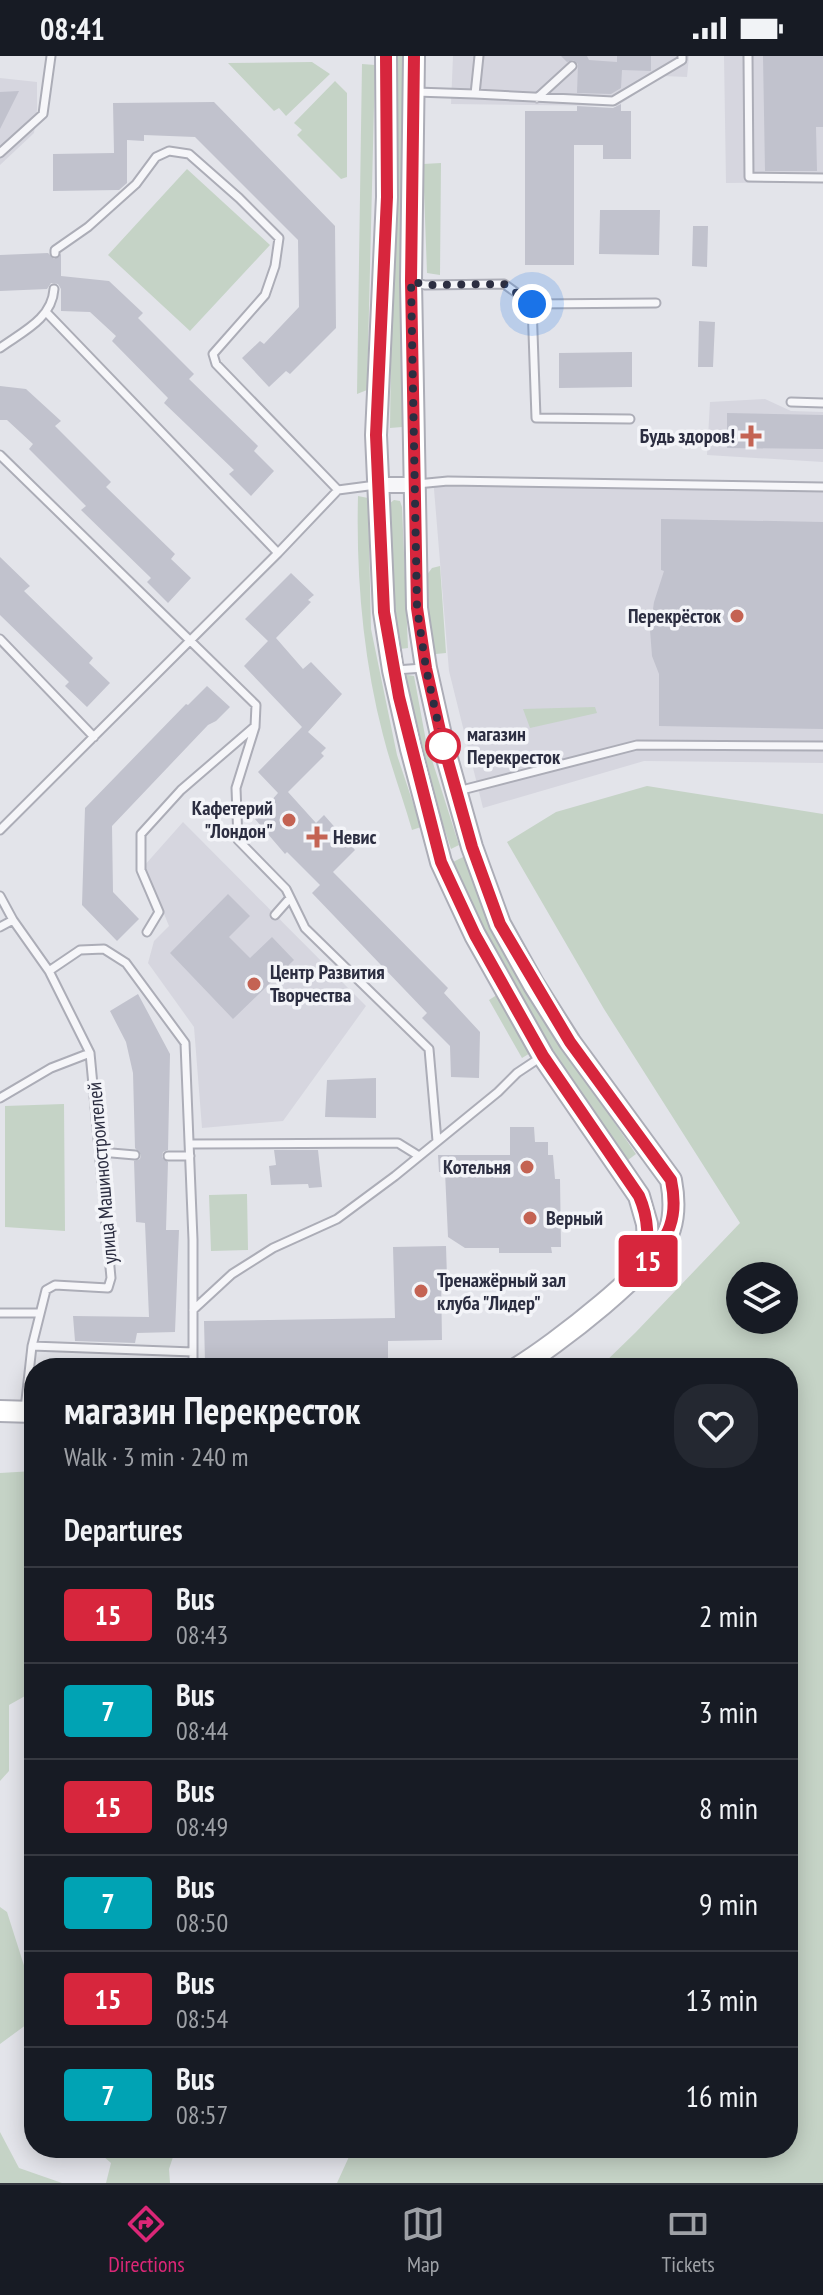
<!DOCTYPE html>
<meta charset="utf-8">
<style>
:root{--surface:#171b24;--page:#242831;--text:#f1f3f6;--muted:#9ea1a6;--line:#363941;--accent:#db2777}
body{margin:0;font-family:"PT Sans Narrow",sans-serif;background:var(--page);color:var(--text);height:100vh;display:flex;flex-direction:column;font-size:30px;white-space:nowrap}
*{box-sizing:border-box;margin:0}
p{font-size:26px;color:var(--muted)}
.icon{flex:none;width:44px;height:44px;fill:none;stroke:currentColor;stroke-width:2;stroke-linecap:round;stroke-linejoin:round}
.map{position:relative;flex:1;overflow:hidden}
.side{position:absolute;left:24px;top:1302px;width:774px;height:800px;display:flex;flex-direction:column;background:var(--surface);border-radius:32px;box-shadow:0 4px 20px #0003}
.side>*{flex:none}
.badge{padding:0 16px;border-radius:6px;font-size:28px;line-height:52px}
.buttons{position:absolute;left:726px;top:1206px;display:grid;gap:16px}
.buttons a{display:grid;place-items:center;width:72px;height:72px;border-radius:50%;background:var(--surface);box-shadow:0 4px 20px #0003;font-size:40px}
.you{position:absolute;width:40px;height:40px;margin:-20px;border:6px solid #fff;border-radius:50%;background:#1a73e8;box-shadow:0 0 0 12px #1a73e833}
.map>.badge{position:absolute;translate:-50% -50%;box-shadow:0 0 0 4px #fff}
h2{padding:0 40px;font-size:30px;line-height:72px}
.round{display:grid;place-items:center;flex:none;width:84px;height:84px;border-radius:32px;background:var(--page)}
.headline{display:flex;align-items:center;justify-content:space-between;height:136px;padding:0 40px}
h1{font-size:38px;font-weight:800;line-height:60px}
ul{padding:0;list-style:none}
li{display:flex;align-items:center;gap:24px;height:96px;padding:0 40px;border-top:2px solid var(--line)}
li div{flex:1}
li b{display:block;font-size:30px}
li em{font-style:normal}
li .badge{min-width:88px;font-weight:700;text-align:center}
.status{display:flex;justify-content:space-between;align-items:center;height:56px;padding:0 40px;background:var(--surface);direction:ltr}
.status svg{height:22px;fill:currentColor}
.tab-bar{display:flex;justify-content:space-around;align-items:center;height:112px;border-top:2px solid var(--line);background:var(--surface);font-size:22px;color:var(--muted)}
.tab-bar a{display:grid;justify-items:center;gap:4px}
.tab-bar .on{color:var(--accent)}
.map>svg:first-child{display:block}
</style>
<div class="status"><b>08:41</b><svg viewBox="0 0 49 12"><path d="M0 12V9h3v3zM5 12V6h3v6zM10 12V3h3v9zM15 12V0h3v12zM26 1h20v11H26zM47 4h2v5h-2z"/></svg></div>
<div class="map">
<svg width="823" height="2127" viewBox="0 0 823 2127">
<rect width="100%" height="100%" fill="#e3e4ea"/>
<path fill="#d6d6df" d="M453 0H689L687 21 663 20 617 50 451 48Z
M724 0H823V126L726 127Z
M0 22 37 26V54L34 77 0 109Z
M765 343 791 355 823 356V406L707 399 710 346Z
M433 421 823 428V707L644 705 483 752 449 615Z
M183 766 366 950 283 1065 202 1072 194 971 148 907 154 885 169 870 144 810Z"/>
<path fill="#c5d3c6" fill-rule="evenodd" d="M395 0H404L402 371 390 372Z
M312 6 330 18 286 60 279 52 274 55 228 7Z
M362 8 375 9 367 334 357 338Z
M335 25 347 37V121L341 123 297 79 302 74 294 67Z
M441 107 440 219 427 217 423 108Z
M187 113 270 189 190 275 108 199Z
M358 440 368 442 371 573 397 699 421 771 412 774C403 742 391 711 383 679 363 602 356 520 358 440Z
M394 444 400 445 402 451 408 592 400 593 392 523 390 447Z
M440 510 446 597 436 598 431 590 426 520 432 512Z
M401 618 414 620 426 685 459 789 451 793 416 686Z
M595 651 597 657 530 672 523 653Z
M647 730 823 758V2127H337L353 2092H788V1312H599L636 1276 740 1167 604 953 507 786 556 756ZM740 1220H784V1264H740Z
M465 800 561 989 636 1098 628 1104 550 994 484 877 453 806Z
M503 935 537 993 522 1002 489 944Z
M64 1048 65 1175 5 1171V1050Z
M247 1138 248 1194 211 1195 209 1139Z
M34 1415V1635L9 1649V1715L0 1725V1417Z
M0 1851 7 1856 34 1941V1963L0 1988Z
M0 2076 19 2112 62 2127H0Z
M94 2092H176L169 2113 170 2127H106L111 2107Z"/>
<path fill="#c1c2cd" d="M561 0H587L589 4 617 6V0H651V15L622 14 621 32 611 38 577 37 578 8 573 4 567 6Z
M763 0H823V71H816L817 115H765Z
M19 35 0 73V36Z
M214 46 335 170 336 272 290 318 286 315 269 331 242 302 260 285 264 288 299 251 298 184 195 81 144 79V85L127 84V127L119 134 53 135V98L114 97 113 47Z
M621 48V55H631V103H603V89H574V209H525V55H577V50L613 52Z
M600 154H660L659 199 599 198Z
M693 170H708L707 211 692 210Z
M48 197 54 203 61 198V220L109 225 143 257 138 262 194 318 189 323 258 390 254 395 274 415 251 440 229 418 234 414 164 347 168 342 112 285 116 280 90 256 61 255V233L58 228 51 227 47 233 0 235V199Z
M699 265 715 266 713 311H698Z
M632 296V331L559 332V297Z
M0 330 26 333 61 365 55 370 111 426 106 431 175 498 171 503 191 522 168 547 147 526 151 522 81 454 86 450 29 393 33 388 7 364H0Z
M727 357 823 359V393L727 392Z
M661 463 823 466V673L659 670V618L652 600 650 574 654 546 664 515 661 514Z
M0 501 30 530 24 535 93 602 89 607 110 627 87 651 65 630 69 626 0 559Z
M291 517 314 539 308 544 311 546 276 582 303 613 311 606 342 638 308 676 326 692 321 697 324 700 288 736 316 767 324 759 355 794 333 816 448 932 444 937 480 976 479 1022 451 1021 450 990 422 962 427 957 312 837 320 829 287 796 285 798 255 763 278 737 258 716 302 671 244 610 268 585 245 563Z
M207 630 230 651 216 665 208 669 112 770 113 836 139 863 117 885 82 849 85 752 186 648 188 649Z
M228 838 250 860 229 881 250 902 272 881 294 904 233 963 170 897Z
M138 938 170 998 168 1094 163 1096 162 1101 168 1106 166 1174H179L175 1276 137 1277 135 1287 75 1285 73 1260 149 1261 145 1167 136 1166 134 1105 140 1103 141 1099 135 1092 133 1017 126 986 110 955Z
M376 1022V1062L325 1061 327 1024Z
M510 1071H534L535 1086H548V1099H553L555 1123H560L561 1191H551L552 1197H499V1192H465L448 1181 445 1116H439L438 1099H510Z
M274 1094H318L322 1131 309 1132 308 1128 271 1129 269 1110 276 1109Z
M446 1190 447 1222H441L442 1284 388 1285V1306H273L274 1312H256V1306H205L204 1265 395 1262 393 1191Z"/>
<g fill="none" stroke-linecap="round" stroke-linejoin="round">
<g stroke="#acadb7" stroke-width="11">
<path id="lane" d="M748 0 749 121 823 122
M416 36 475 38 479 0
M475 38 613 45 682 4V0
M537 42 572 10
M0 97 43 58 51 0
M55 197V194L88 171 136 128 156 101 169 95 189 98 239 142 279 182 275 210 265 239 213 298 216 308 338 434
M413 226 425 229 504 228 532 248 656 247
M532 248 536 362 630 363
M47 257 278 497
M0 292C22 276 52 263 54 233
M791 346 823 347
M0 399 256 649 255 671 236 732 238 784 286 833 305 872 429 993 437 1085
M417 428 448 425 823 431
M0 583 94 681
M396 614 423 612
M458 735 637 689 823 690
M0 774 278 497 338 434 376 429
M0 840 13 864 49 915 90 997 111 1222 108 1232 55 1229 46 1234 32 1290 25 1353
M275 859 290 842
M0 871 13 864
M147 876 159 856 141 814V778L181 734 253 672
M49 915 80 894 104 893 126 907 185 987 193 1184V1312
M0 1042 51 1012 90 997
M190 1088 398 1087 419 1100
M100 1096 135 1099
M168 1100H190
M193 1254 232 1218 273 1192 337 1163 395 1120 498 1036 517 1017 541 1001
M0 1257H39
M32 1290 193 1296"/>
</g>
<g stroke="#acadb7" stroke-width="18">
<path id="street" d="M379 429H415"/>
</g>
<g stroke="#acadb7" stroke-width="24">
<path id="secondary" d="M386 0 387 141 376 379 384 556 393 614 411 693 441 806 475 879 543 1000 639 1140 647 1168 648 1186 644 1209
M414 0 411 225 417 552 426 612 443 688 472 791 500 868 534 929 570 986 671 1124C674 1140 675 1157 670 1173 659 1210 552 1291 517 1312
M0 1355 34 1356"/>
</g>
<use href="#lane" stroke="#f6f6f9" stroke-width="7"/>
<use href="#street" stroke="#f6f6f9" stroke-width="14"/>
<use href="#secondary" stroke="#fff" stroke-width="20"/>
</g>
<g fill="none" stroke-linecap="round" stroke-linejoin="round">
<g stroke="#fff" stroke-width="18">
<path id="line" d="M386 0 387 141 376 379 384 556 399 641 441 806 475 879 543 1000 639 1140C649 1163 649 1184 644 1209 669 1181 679 1162 671 1124L570 986 500 868 472 791 443 688 426 612 417 552 411 225 414 0"/>
</g>
<use href="#line" stroke="#d7263d" stroke-width="12"/>
<path stroke="#2c2e41" stroke-width="8" stroke-dasharray="0 14.4" d="M443 690 426 612 417 552 411 225 425 229 504 228 532 248"/>
</g>
<g fill="#c46353" stroke="#f3f4f8" stroke-width="3">
<path d="M747 368h8v8h8v8h-8v8h-8v-8h-8v-8h8z"/>
<circle cx="737" cy="560" r="8"/>
<circle cx="289" cy="764" r="8"/>
<path d="M313 769h8v8h8v8h-8v8h-8v-8h-8v-8h8z"/>
<circle cx="254" cy="928" r="8"/>
<circle cx="527" cy="1111" r="8"/>
<circle cx="530" cy="1162" r="8"/>
<circle cx="421" cy="1235" r="8"/>
</g>
<circle fill="#fff" stroke="#d7263d" stroke-width="4" cx="443" cy="690" r="16"/>
<g text-anchor="middle" stroke-width="7" stroke-linejoin="round" paint-order="stroke">
<g font-size="20" font-weight="bold" fill="#2c2e41" stroke="#f3f4f8" text-anchor="end">
<text x="735" y="387">Будь здоров!</text>
<text x="721" y="567">Перекрёсток</text>
<text x="273" y="759">Кафетерий<tspan x="273" dy="23">"Лондон"</tspan></text>
<text x="333" y="788" text-anchor="start">Невис</text>
<text x="270" y="923" text-anchor="start">Центр Развития<tspan x="270" dy="23">Творчества</tspan></text>
<text x="511" y="1118">Котельня</text>
<text x="546" y="1169" text-anchor="start">Верный</text>
<text x="437" y="1231" text-anchor="start">Тренажёрный зал<tspan x="437" dy="23">клуба "Лидер"</tspan></text>
</g>
<g font-size="20" font-weight="bold" fill="#2c2e41" stroke="#f3f4f8" text-anchor="start">
<text x="467" y="685">магазин<tspan x="467" dy="23">Перекресток</tspan></text>
</g>
<g font-size="20" fill="#2c2e41" stroke="#f3f4f8">
<text transform="translate(102 1117) rotate(-95)" y="7">улица Машиностроителей</text>
</g>
</g>
</svg>
<div class="buttons">
<a><svg class="icon" aria-label="layers" viewBox="0 0 24 24"><path d="M12 4l9 5-9 5-9-5zM3 14l9 5 9-5"/></svg></a>
</div>
<div class="you" style="left:532px;top:248px"></div>
<b class="badge" style="left:648px;top:1205px;background:#d7263d;color:#fff">15</b>
<section class="side">
<div class="headline"><div><h1>магазин Перекресток</h1><p>Walk · 3 min · 240 m</p></div><a class="round"><svg class="icon" aria-label="heart" viewBox="0 0 24 24"><path d="M12 20l-8-8c-3-5 5-10 8-4 3-6 11-1 8 4z"/></svg></a></div>
<h2>Departures</h2>
<ul>
<li><span class="badge" style="background:#d7263d;color:#fff">15</span><div><b>Bus</b><p>08:43</p></div><em>2 min</em></li>
<li><span class="badge" style="background:#00a3b4;color:#fff">7</span><div><b>Bus</b><p>08:44</p></div><em>3 min</em></li>
<li><span class="badge" style="background:#d7263d;color:#fff">15</span><div><b>Bus</b><p>08:49</p></div><em>8 min</em></li>
<li><span class="badge" style="background:#00a3b4;color:#fff">7</span><div><b>Bus</b><p>08:50</p></div><em>9 min</em></li>
<li><span class="badge" style="background:#d7263d;color:#fff">15</span><div><b>Bus</b><p>08:54</p></div><em>13 min</em></li>
<li><span class="badge" style="background:#00a3b4;color:#fff">7</span><div><b>Bus</b><p>08:57</p></div><em>16 min</em></li>
</ul>
</section>
</div>
<nav class="tab-bar">
<a class="on"><svg class="icon" aria-label="directions" viewBox="0 0 24 24"><path d="M12 3l9 9-9 9-9-9zM9 14v-3h6M13 9l2 2-2 2"/></svg>Directions</a>
<a><svg class="icon" aria-label="map" viewBox="0 0 24 24"><path d="M3 6l6-2 6 2 6-2v14l-6 2-6-2-6 2zM9 4v14M15 6v14"/></svg>Map</a>
<a><svg class="icon" aria-label="tickets" viewBox="0 0 24 24"><path d="M3 7h18v10H3zM15 7v10"/></svg>Tickets</a>
</nav>
